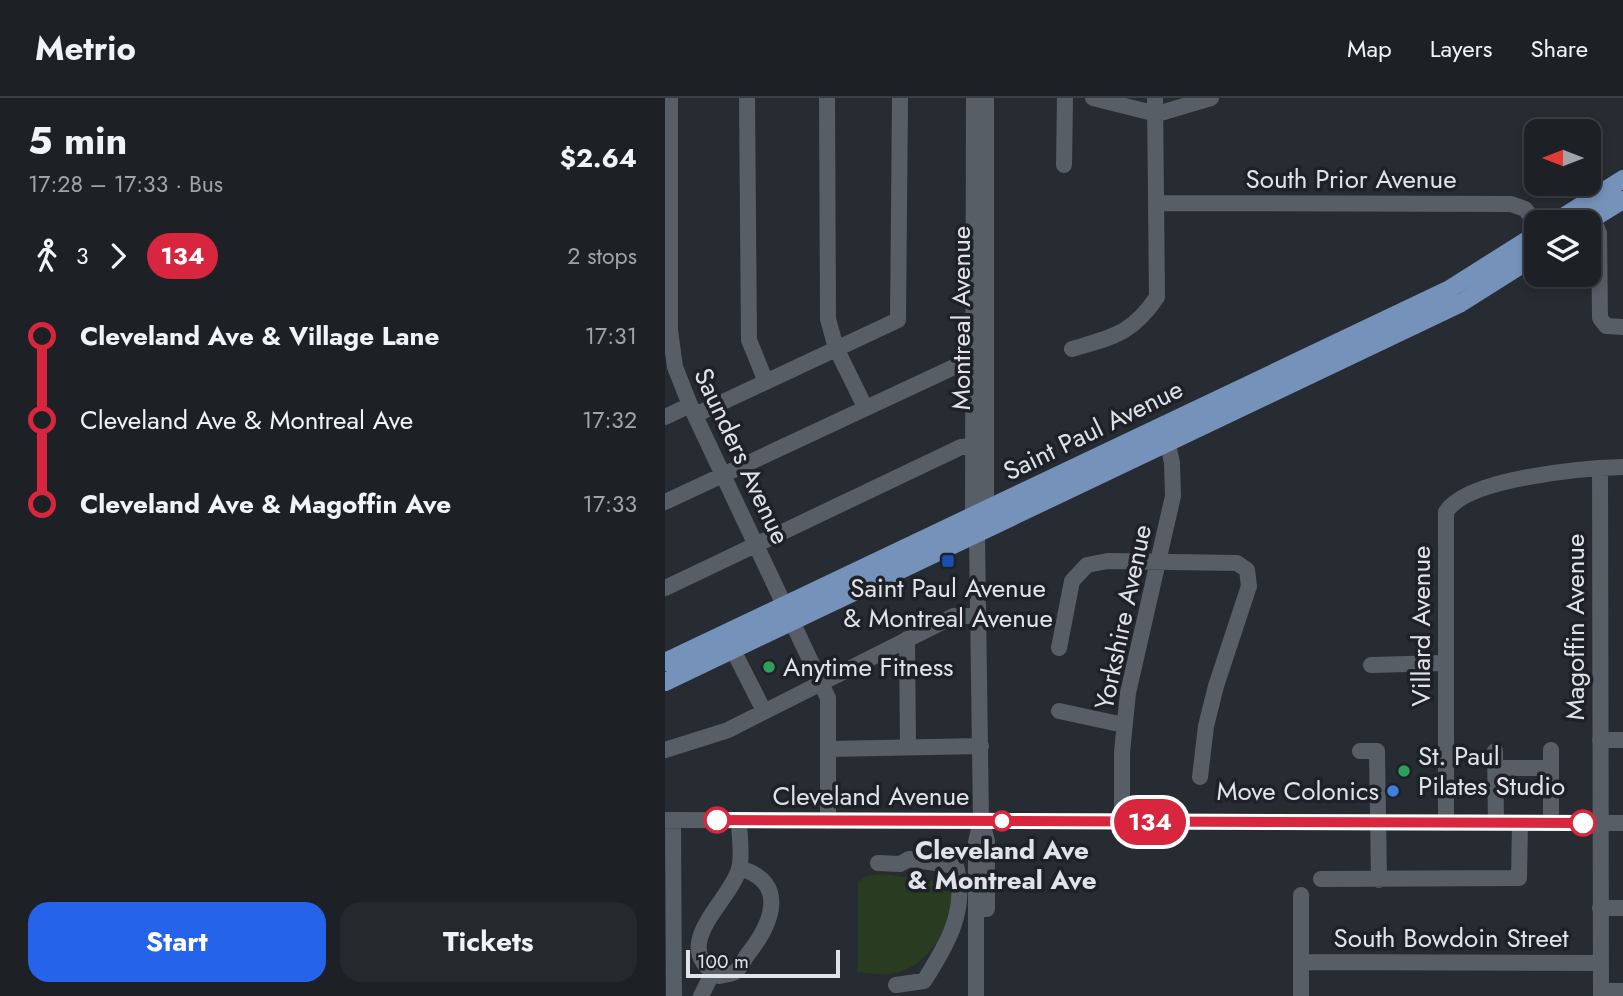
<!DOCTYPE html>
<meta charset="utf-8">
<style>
:root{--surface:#1d2126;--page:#25292e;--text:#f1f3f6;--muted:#a0a3a7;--line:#3b3e43;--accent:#2563eb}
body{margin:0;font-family:Jost,sans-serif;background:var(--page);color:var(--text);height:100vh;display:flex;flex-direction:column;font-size:26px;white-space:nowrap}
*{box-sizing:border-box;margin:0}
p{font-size:23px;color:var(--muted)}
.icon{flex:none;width:38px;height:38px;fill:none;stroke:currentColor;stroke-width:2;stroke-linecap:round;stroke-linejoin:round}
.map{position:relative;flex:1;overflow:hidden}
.panel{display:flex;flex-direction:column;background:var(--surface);width:665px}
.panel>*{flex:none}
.badge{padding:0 14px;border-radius:23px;font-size:24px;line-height:46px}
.needle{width:46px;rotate:270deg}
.buttons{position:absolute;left:859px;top:21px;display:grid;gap:14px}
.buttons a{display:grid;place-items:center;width:77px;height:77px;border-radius:14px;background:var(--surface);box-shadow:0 4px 10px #0003,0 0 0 2px var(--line);font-size:35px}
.scale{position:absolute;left:21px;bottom:18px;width:154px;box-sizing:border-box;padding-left:7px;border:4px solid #e0e3e8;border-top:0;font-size:19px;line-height:24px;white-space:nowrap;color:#e0e3e8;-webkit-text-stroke:5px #1e2228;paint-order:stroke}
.map>.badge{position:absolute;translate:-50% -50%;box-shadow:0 0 0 4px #fff}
.legs{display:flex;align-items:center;gap:10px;height:77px;padding:0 28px;font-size:23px}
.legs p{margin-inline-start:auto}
.overview{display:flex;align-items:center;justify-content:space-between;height:119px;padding:0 28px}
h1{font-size:38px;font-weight:700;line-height:52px}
.action{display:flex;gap:14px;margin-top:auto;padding:14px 28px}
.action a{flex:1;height:80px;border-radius:21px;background:var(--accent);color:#fff;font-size:28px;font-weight:700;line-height:80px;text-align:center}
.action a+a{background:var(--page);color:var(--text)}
ul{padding:0 28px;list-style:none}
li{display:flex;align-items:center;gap:24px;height:84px;font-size:26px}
li i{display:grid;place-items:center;width:10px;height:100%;margin:0 9px;background:currentColor}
li i::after{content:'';width:18px;height:18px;margin:-9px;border:5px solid;border-radius:50%;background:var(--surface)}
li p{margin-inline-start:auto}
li:first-child i{background:linear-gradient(#0000 50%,currentColor 0)}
li:last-child i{background:linear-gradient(currentColor 50%,#0000 0)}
header{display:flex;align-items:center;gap:42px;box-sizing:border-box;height:98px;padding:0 35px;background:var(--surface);border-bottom:2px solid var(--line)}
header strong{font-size:33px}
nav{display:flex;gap:38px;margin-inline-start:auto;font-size:24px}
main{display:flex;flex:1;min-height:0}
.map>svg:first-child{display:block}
</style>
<header>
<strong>Metrio</strong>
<nav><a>Map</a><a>Layers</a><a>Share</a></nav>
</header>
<main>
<section class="panel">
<div class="overview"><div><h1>5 min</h1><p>17:28 – 17:33 · Bus</p></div><b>$2.64</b></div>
<div class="legs"><svg class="icon" aria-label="walk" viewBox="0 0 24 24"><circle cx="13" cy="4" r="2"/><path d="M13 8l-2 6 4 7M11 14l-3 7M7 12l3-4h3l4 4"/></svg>3<svg class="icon" aria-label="forward" viewBox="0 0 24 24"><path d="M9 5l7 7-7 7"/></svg><b class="badge" style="background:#d7263d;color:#fff">134</b><p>2 stops</p></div>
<ul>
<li><i style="color:#d7263d"></i><b>Cleveland Ave &amp; Village Lane</b><p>17:31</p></li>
<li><i style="color:#d7263d"></i><span>Cleveland Ave &amp; Montreal Ave</span><p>17:32</p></li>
<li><i style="color:#d7263d"></i><b>Cleveland Ave &amp; Magoffin Ave</b><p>17:33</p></li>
</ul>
<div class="action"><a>Start</a><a>Tickets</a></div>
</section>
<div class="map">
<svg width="958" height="898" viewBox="0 0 958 898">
<rect width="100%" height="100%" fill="#272c32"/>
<path fill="#293c21" d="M217 776 289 786C287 823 269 868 226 876 216 877 203 875 193 874V784L202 778Z"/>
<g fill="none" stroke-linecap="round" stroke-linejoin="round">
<path stroke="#585e65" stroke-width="16" d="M5 0V232L10 269 25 307 163 600V723
M82 0 84 242 101 284
M162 0 163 221 171 250 200 309
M309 0 308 418 312 438 316 723 311 744V898
M428 0 492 16 546 0
M399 67 400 0
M492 105 846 106 860 111 872 126
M923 109 934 135 935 220 941 228 958 229
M407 251C448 239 467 236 492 199L490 0
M30 317 233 222 235 0
M0 319 25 307
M935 370 936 898
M0 404 289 269 317 266
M318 421 321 412V0
M0 490 296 349 319 347
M242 541 243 649
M394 550 407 483 422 467 443 463 572 465 582 472 584 488 551 588 541 628 535 679
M68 552 99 613
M706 567 780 565
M394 613 459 627
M935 642H958
M164 651 316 648
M0 652 63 632 289 518H313
M695 653H712L714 782
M830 653 831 725
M831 670H886
M0 722 958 725
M8 722 9 898
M74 722C74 737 78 757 74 771 65 804 2 848 54 878 58 877 66 876 70 874 75 871 79 861 83 856 106 827 125 784 74 770
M457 724V654L463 595 508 398 507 365 500 332
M317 725 322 743V811
M781 725V414C802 380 919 370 958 369
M886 725V652
M213 765 235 766 244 761 291 768C303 812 282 847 259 883L231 887
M656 781 854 780 855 725
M935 810H958
M636 864 936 865
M936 893H958
M36 898 48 874
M636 898V797"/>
<path stroke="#7592bb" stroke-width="18" d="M890 124 958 81
M922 124 958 102
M0 564 783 192 872 136
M0 584 796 205 872 157"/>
</g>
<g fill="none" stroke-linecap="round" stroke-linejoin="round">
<g stroke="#fff" stroke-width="16">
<path id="line-1" d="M52 722 918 725"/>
</g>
<use href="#line-1" stroke="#d7263d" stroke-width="10"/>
</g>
<rect fill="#1a4fb4" stroke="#1e2228" stroke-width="2.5" x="276" y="456" width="14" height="14" rx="3.5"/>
<g fill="#2e9e5b" stroke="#1e2228" stroke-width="2.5">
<circle cx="104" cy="569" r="7"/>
<circle cx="739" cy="673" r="7"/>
</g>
<circle fill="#3f7fe0" stroke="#1e2228" stroke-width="2.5" cx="728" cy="693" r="7"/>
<g fill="#fff" stroke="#d7263d" stroke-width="3.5">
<circle cx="52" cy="722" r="12"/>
<circle cx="337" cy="723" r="9"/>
<circle cx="918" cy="725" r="12"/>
</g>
<g text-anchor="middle" stroke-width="7" stroke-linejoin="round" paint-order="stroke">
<g font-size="26" fill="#e0e3e8" stroke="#1e2228">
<text x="686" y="90">South Prior Avenue</text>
<text transform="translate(296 220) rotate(-90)" y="9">Montreal Avenue</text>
<text transform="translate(428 332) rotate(-26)" y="9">Saint Paul Avenue</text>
<text transform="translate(77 358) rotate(65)" y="9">Saunders Avenue</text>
<text transform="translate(458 519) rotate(-78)" y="9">Yorkshire Avenue</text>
<text transform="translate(756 528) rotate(-90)" y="9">Villard Avenue</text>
<text transform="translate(910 529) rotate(-90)" y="9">Magoffin Avenue</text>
<text x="206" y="707">Cleveland Avenue</text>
<text x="786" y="849">South Bowdoin Street</text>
</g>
<g font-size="26" fill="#e0e3e8" stroke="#1e2228" text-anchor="start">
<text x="283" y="499" text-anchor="middle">Saint Paul Avenue<tspan x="283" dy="30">&amp; Montreal Avenue</tspan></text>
<text x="118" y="578">Anytime Fitness</text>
<text x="753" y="667">St. Paul<tspan x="753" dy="30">Pilates Studio</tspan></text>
<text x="714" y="702" text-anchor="end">Move Colonics</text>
</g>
<g font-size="26" font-weight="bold" fill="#e0e3e8" stroke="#1e2228">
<text x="337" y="761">Cleveland Ave<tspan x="337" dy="30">&amp; Montreal Ave</tspan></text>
</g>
</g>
</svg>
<div class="buttons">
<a><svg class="needle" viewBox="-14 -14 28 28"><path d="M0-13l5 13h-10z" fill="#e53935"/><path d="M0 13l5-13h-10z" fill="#a0a3a7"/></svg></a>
<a><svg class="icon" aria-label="layers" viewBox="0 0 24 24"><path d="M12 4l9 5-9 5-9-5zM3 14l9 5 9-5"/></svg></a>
</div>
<div class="scale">100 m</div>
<b class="badge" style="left:485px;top:724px;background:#d7263d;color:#fff">134</b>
</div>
</main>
